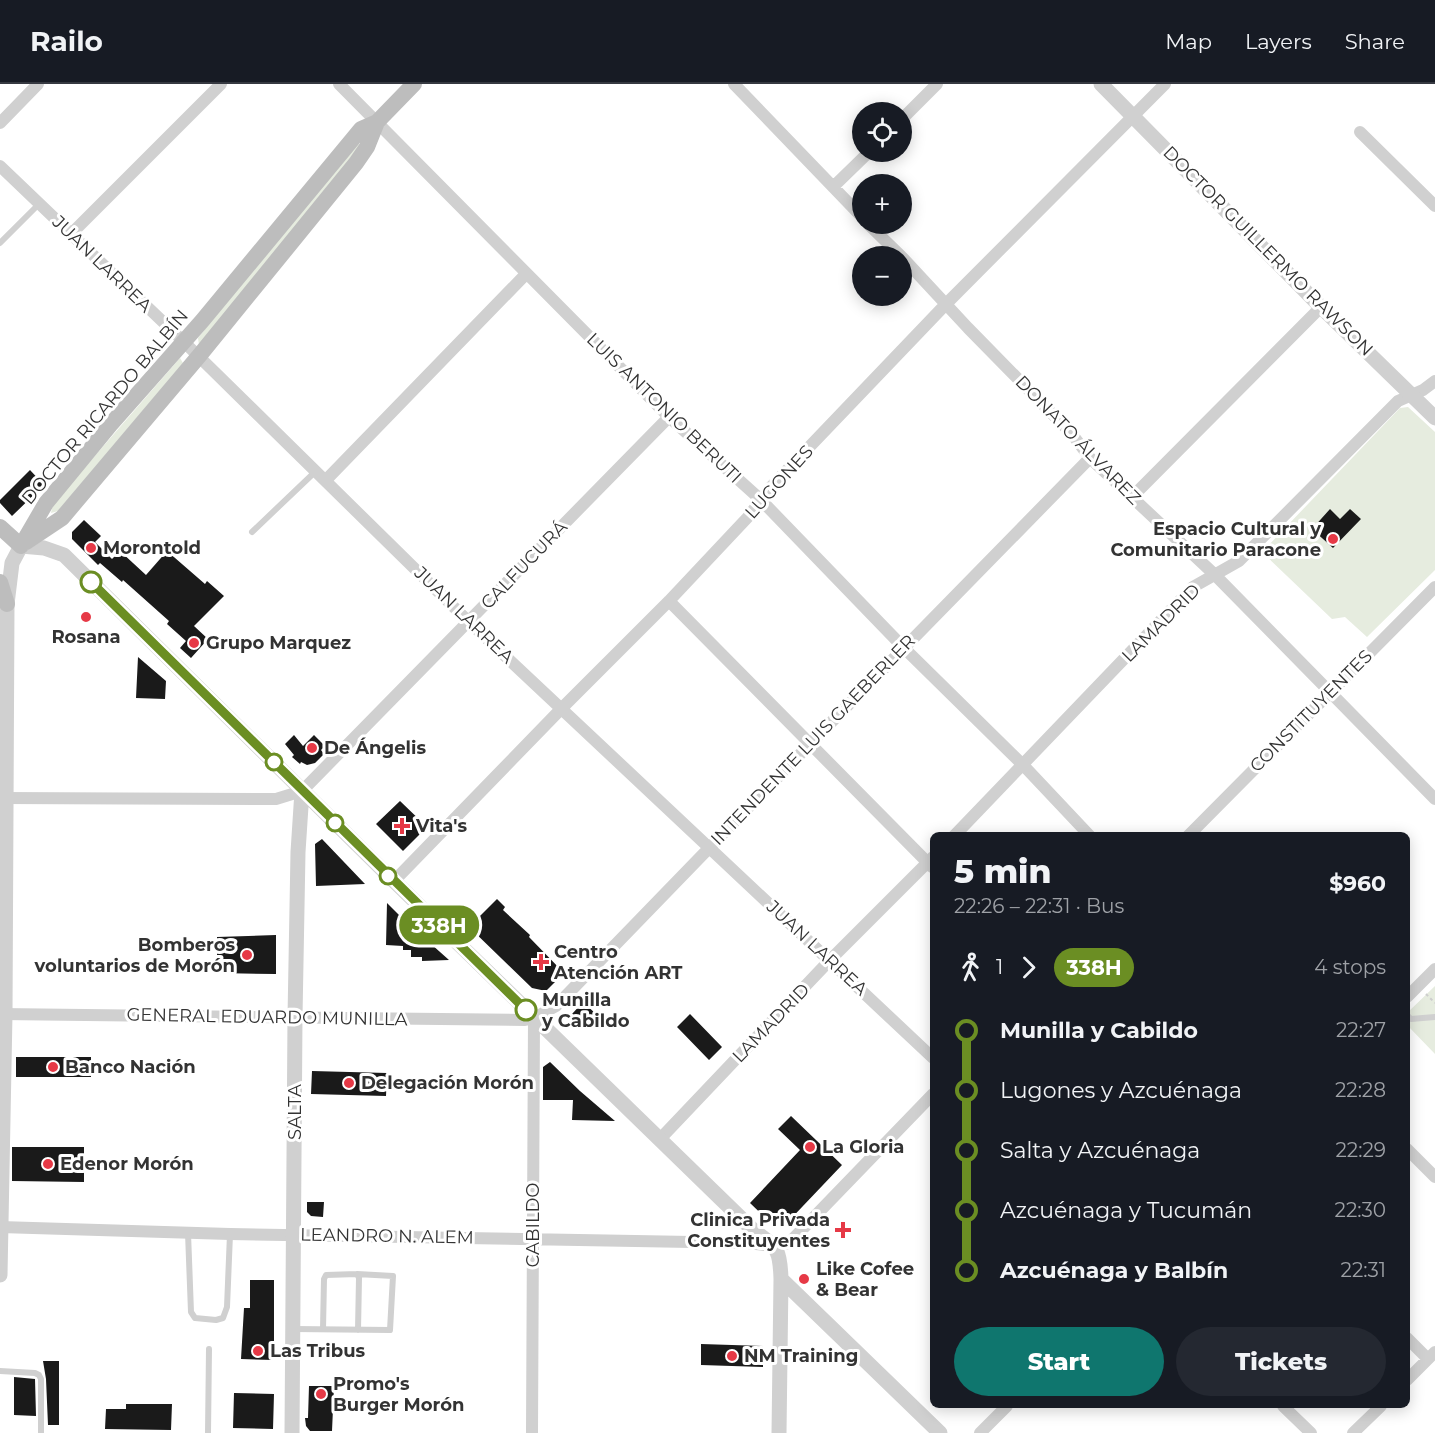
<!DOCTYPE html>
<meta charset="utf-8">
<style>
:root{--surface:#171b24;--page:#242831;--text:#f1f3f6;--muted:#9ea1a6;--line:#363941;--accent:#0f766e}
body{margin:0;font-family:Montserrat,sans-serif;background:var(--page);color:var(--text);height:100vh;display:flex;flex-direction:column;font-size:22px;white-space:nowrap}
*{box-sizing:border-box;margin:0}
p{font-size:20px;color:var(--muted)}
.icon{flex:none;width:33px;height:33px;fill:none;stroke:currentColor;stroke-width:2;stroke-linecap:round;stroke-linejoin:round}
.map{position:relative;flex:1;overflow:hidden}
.drawer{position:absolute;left:930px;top:748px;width:480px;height:576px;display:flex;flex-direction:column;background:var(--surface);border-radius:9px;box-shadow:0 3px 15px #0003}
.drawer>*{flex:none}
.badge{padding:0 12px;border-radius:20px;font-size:21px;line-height:39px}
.buttons{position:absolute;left:852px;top:18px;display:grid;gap:12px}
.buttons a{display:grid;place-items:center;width:60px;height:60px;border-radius:50%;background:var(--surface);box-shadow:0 3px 15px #0003;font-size:30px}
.map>.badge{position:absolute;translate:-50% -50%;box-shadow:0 0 0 3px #fff}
.legs{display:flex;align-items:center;gap:9px;height:66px;padding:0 24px;font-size:20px}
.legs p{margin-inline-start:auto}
.head{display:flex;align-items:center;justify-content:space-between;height:102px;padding:0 24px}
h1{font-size:33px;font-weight:800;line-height:45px}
.button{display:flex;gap:12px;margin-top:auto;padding:12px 24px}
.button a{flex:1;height:69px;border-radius:36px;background:var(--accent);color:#fff;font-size:24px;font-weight:800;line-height:69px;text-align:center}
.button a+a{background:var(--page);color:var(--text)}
ul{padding:0 24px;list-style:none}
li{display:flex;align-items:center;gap:21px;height:60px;font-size:22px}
li i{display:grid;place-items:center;width:9px;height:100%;margin:0 8px;background:currentColor}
li i::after{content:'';width:15px;height:15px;margin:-8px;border:4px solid;border-radius:50%;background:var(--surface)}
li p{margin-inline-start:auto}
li:first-child i{background:linear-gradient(#0000 50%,currentColor 0)}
li:last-child i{background:linear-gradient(currentColor 50%,#0000 0)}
header{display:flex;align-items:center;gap:36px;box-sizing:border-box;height:84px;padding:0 30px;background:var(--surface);border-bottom:2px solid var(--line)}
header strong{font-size:28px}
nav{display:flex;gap:33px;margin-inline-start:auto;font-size:21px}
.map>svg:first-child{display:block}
</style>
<header>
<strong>Railo</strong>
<nav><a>Map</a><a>Layers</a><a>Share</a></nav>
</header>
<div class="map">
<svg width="1435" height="1349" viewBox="0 0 1435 1349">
<rect width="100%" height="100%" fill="#fff"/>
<path fill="#e6ecdf" d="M354 59 362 61 199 261 198 254Z
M180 274 183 279 58 427 51 429 53 420Z
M1408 323 1435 348V486L1367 553 1345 533 1332 535 1262 468 1400 324Z
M1435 902V970L1407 941V929Z"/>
<path fill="#1a1a1a" d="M30 386 44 401 12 432 0 419V416Z
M1330 425 1340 435 1350 425 1361 435 1333 464 1312 445Z
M84 436 101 452 95 458 112 475 120 467 146 491 167 467 205 500 207 497 224 512 194 542 208 555 191 574 180 564 186 557 167 540 169 537 123 496 122 498 100 479 98 481 72 455V448Z
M138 573 166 597 165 615 136 614Z
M294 651 303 662 314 651 325 662 321 666 324 670 315 679 307 681 301 678 300 680 292 673 294 671 285 660Z
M400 717 427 743 403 767 376 740Z
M322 755 365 800 316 802 315 760Z
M497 815 505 823 503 826 530 851 529 853 564 889 546 907 532 904 469 843Z
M387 819 403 835 449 876 422 877V873H411V866H403V862L386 861Z
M276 851V890L217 889V853Z
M583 918 596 930 586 942 572 930Z
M690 930 722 963 709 976 677 943Z
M16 973H91V993H16Z
M550 978 580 1007 615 1037 572 1036 573 1016H543V983Z
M312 987 387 989 386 1012 311 1010Z
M791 1032 842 1081 783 1143 774 1142 750 1119 800 1066 778 1045Z
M12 1063H84V1098L12 1097Z
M307 1118H324L323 1133 311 1132 307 1128Z
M250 1196H274V1276L241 1275 244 1224H250Z
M701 1260 763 1262V1283L701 1281Z
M43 1277H59V1341H48L46 1295Z
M14 1293 35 1295 36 1332 14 1331Z
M309 1302H334L332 1347H310L306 1342 305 1334H308Z
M234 1309 274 1310 273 1345 233 1344Z
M126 1320H172L171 1346 105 1345 106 1325H126Z"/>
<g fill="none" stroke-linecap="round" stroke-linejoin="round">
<path stroke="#cdcdcd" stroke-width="2" stroke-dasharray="3 3" stroke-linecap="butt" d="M1426 910 1435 919"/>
<path stroke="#d0d0d0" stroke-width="6" d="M0 159 39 120
M252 448 316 387
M1407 931 1411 935 1435 933
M188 1149 191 1228 195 1234 216 1236 223 1234 227 1223 230 1150
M294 1245 390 1246 393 1192 357 1190
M323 1245 324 1195 326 1191 357 1190 359 1194 358 1246
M0 1287 35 1289 39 1291 41 1295V1349
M208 1349 209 1265"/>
<path stroke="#d0d0d0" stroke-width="12" d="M339 0 669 333 760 415 904 564 1023 681 1090 752
M734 0 862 133
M902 35 937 0
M0 39 38 0
M1360 48 1435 122
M0 82 184 258 469 538 933 974
M833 103 869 68
M868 140 901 172
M71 150 221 0
M902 173 968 244 1072 350 1090 374 1214 490 1435 715
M326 396 526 190
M1132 413 1321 223
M669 517 932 783
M0 714 276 715 302 707 669 333
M954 752 1193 503 1239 477 1398 317 1423 306 1435 297
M1188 752 1435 503
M394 797 561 625 669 517 748 433 770 404 946 220 1165 0
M1407 913 1435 885
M0 930 525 936 534 934 556 922 810 660 1090 374
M660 1055 830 876 933 773
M1407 1065 1435 1093
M0 1143 230 1150 748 1159 774 1162 789 1159 933 1010
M1407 1254 1428 1275
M1407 1296 1435 1268
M1283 1322 1311 1349
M532 1349 534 934
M980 1349 1007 1322
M1353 1349 1381 1322"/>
<path stroke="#d0d0d0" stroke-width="15" d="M1101 0 1321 223 1435 334
M0 1191 5 930 7 520 12 479 21 462 44 464 64 471 394 797 752 1145C776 1164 780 1162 781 1195L779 1349
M781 1195 940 1349
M292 1349 295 933 298 768 302 707"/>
<path stroke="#bdbdbd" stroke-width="16" d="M0 443 21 462
M26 458 62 434 199 272 356 79 367 63 377 38
M21 462 46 419 111 340 202 237 361 45 377 38 414 0
M0 498 7 520"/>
</g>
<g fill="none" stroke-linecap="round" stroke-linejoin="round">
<g stroke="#fff" stroke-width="14">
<path id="line-1" d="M91 498 526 926"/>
</g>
<use href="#line-1" stroke="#6b8e23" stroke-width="9"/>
</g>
<g fill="#e63946" stroke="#fff" stroke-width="2">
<circle cx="1333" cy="455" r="6"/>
<circle cx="91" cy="464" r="6"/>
<circle cx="86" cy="533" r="6"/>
<circle cx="194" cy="559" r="6"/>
<circle cx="312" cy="664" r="6"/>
<path d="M399 733h6v6h6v6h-6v6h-6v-6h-6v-6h6z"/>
<circle cx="247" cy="871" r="6"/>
<path d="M538 869h6v6h6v6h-6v6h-6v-6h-6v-6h6z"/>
<circle cx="53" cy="983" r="6"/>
<circle cx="349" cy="999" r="6"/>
<circle cx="810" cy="1063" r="6"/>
<circle cx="48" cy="1080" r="6"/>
<path d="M840 1137h6v6h6v6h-6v6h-6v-6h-6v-6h6z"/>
<circle cx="804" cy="1195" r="6"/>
<circle cx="258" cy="1267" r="6"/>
<circle cx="732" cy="1272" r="6"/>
<circle cx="321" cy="1310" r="6"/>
</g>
<g fill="#fff" stroke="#6b8e23" stroke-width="3">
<circle cx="91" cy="498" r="10"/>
<circle cx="274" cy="678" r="8"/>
<circle cx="335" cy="739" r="8"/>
<circle cx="388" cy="792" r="8"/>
<circle cx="526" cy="926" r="10"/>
</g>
<g text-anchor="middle" stroke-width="6" stroke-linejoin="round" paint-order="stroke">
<g font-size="18" fill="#333" stroke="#fff">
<text transform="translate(1268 167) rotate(45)" y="6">DOCTOR GUILLERMO RAWSON</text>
<text transform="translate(102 180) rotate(44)" y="6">JUAN LARREA</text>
<text transform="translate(105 323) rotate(-50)" y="6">DOCTOR RICARDO BALBÍN</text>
<text transform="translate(664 324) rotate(44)" y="6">LUIS ANTONIO BERUTI</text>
<text transform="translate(1078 356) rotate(46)" y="6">DONATO ÁLVAREZ</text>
<text transform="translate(779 398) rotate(-48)" y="6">LUGONES</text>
<text transform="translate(524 481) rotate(-46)" y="6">CALFUCURÁ</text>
<text transform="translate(464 531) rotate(44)" y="6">JUAN LARREA</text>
<text transform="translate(1161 539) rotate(-45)" y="6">LAMADRID</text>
<text transform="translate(1311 627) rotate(-45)" y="6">CONSTITUYENTES</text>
<text transform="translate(813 656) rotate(-46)" y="6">INTENDENTE LUIS GAEBERLER</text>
<text transform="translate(817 864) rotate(43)" y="6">JUAN LARREA</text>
<text transform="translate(267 933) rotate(1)" y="6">GENERAL EDUARDO MUNILLA</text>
<text transform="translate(771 939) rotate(-46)" y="6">LAMADRID</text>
<text transform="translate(295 1028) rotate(-90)" y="6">SALTA</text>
<text transform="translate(533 1141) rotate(-90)" y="6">CABILDO</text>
<text transform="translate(387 1152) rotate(1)" y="6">LEANDRO N. ALEM</text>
</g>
<g font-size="18" font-weight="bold" fill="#333" stroke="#fff" text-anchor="start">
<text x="1321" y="451" text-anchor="end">Espacio Cultural y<tspan x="1321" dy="21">Comunitario Paracone</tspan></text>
<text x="103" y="470">Morontold</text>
<text x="86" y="559" text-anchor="middle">Rosana</text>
<text x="206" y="565">Grupo Marquez</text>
<text x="324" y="670">De Ángelis</text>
<text x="416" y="748">Vita's</text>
<text x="235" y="867" text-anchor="end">Bomberos<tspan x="235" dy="21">voluntarios de Morón</tspan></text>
<text x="554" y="874">Centro<tspan x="554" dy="21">Atención ART</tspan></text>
<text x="65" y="989">Banco Nación</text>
<text x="361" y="1005">Delegación Morón</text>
<text x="822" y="1069">La Gloria</text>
<text x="60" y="1086">Edenor Morón</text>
<text x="830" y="1142" text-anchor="end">Clinica Privada<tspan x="830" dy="21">Constituyentes</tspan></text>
<text x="816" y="1191">Like Cofee<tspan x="816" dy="21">&amp; Bear</tspan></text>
<text x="270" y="1273">Las Tribus</text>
<text x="744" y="1278">NM Training</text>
<text x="333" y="1306">Promo's<tspan x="333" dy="21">Burger Morón</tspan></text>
</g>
<g font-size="18" font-weight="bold" fill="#333" stroke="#fff" text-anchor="start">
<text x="542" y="922">Munilla<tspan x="542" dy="21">y Cabildo</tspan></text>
</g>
</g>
</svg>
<div class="buttons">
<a><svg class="icon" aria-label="locate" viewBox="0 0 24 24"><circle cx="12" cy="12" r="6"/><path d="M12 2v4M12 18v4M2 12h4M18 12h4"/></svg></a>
<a>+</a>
<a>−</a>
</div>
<b class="badge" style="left:439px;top:841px;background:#6b8e23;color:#fff">338H</b>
<section class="drawer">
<div class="head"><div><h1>5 min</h1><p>22:26 – 22:31 · Bus</p></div><b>$960</b></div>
<div class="legs"><svg class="icon" aria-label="walk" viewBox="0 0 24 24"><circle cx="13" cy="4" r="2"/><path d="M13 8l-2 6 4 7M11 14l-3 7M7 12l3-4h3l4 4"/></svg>1<svg class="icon" aria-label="forward" viewBox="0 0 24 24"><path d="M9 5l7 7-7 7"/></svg><b class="badge" style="background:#6b8e23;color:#fff">338H</b><p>4 stops</p></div>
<ul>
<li><i style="color:#6b8e23"></i><b>Munilla y Cabildo</b><p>22:27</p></li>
<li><i style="color:#6b8e23"></i><span>Lugones y Azcuénaga</span><p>22:28</p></li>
<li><i style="color:#6b8e23"></i><span>Salta y Azcuénaga</span><p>22:29</p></li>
<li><i style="color:#6b8e23"></i><span>Azcuénaga y Tucumán</span><p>22:30</p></li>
<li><i style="color:#6b8e23"></i><b>Azcuénaga y Balbín</b><p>22:31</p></li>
</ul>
<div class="button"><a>Start</a><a>Tickets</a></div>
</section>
</div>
